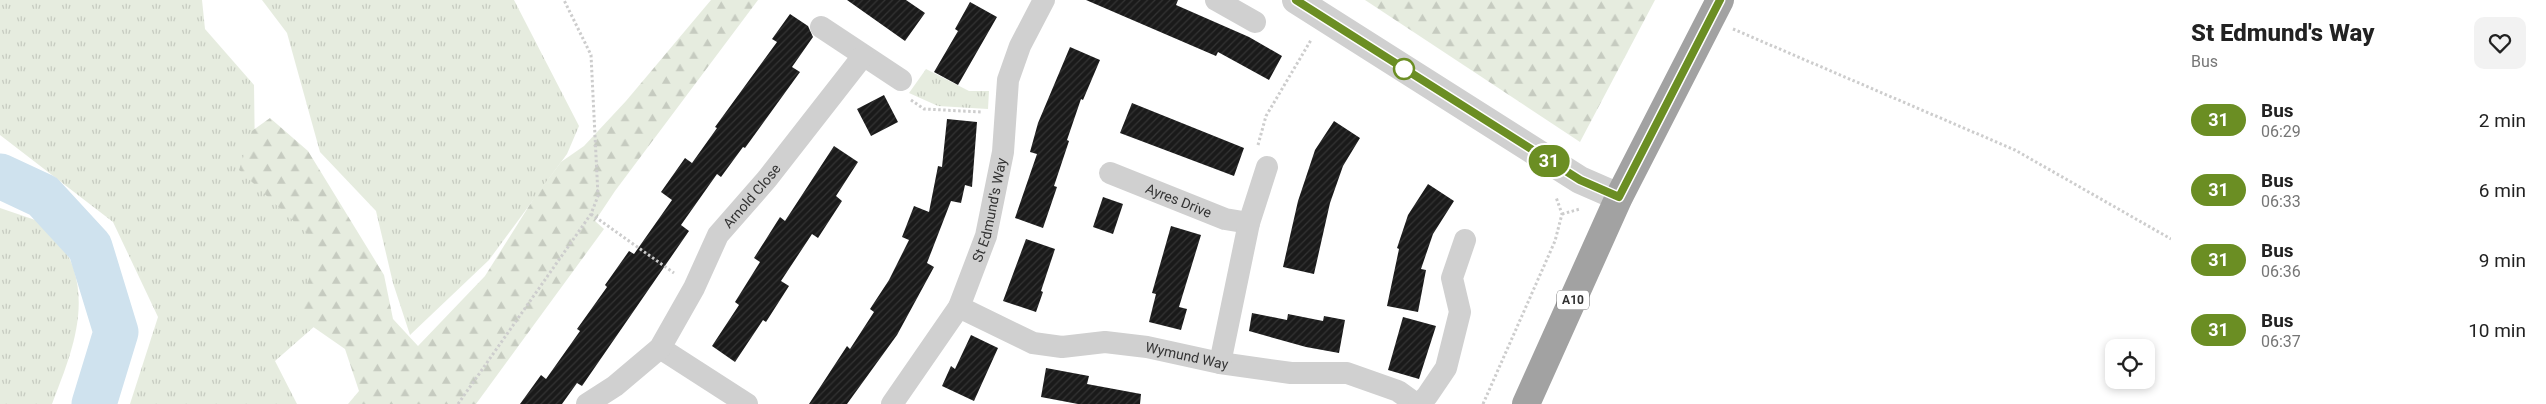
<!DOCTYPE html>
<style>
:root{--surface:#fff;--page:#f2f2f2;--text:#222;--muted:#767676}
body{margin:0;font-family:Roboto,sans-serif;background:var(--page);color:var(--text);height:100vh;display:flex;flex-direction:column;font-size:19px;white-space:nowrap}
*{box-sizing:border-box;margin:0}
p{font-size:16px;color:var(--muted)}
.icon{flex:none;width:28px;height:28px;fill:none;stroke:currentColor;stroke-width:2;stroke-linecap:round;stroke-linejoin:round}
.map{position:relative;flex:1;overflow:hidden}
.details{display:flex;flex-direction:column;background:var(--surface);width:375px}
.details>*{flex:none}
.badge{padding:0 10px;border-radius:16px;font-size:18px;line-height:32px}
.tools{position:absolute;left:2105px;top:339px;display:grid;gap:10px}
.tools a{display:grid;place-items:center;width:50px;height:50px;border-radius:10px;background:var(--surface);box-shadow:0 2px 8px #0003;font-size:25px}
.map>.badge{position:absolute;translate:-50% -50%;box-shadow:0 0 0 2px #fff}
.round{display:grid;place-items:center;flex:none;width:52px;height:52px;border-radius:10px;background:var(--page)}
.summary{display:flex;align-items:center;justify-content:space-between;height:85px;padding:0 20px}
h1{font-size:24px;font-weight:800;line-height:38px}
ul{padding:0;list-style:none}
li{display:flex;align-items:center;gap:15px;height:70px;padding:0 20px}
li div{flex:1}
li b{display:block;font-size:19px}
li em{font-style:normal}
li .badge{min-width:55px;font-weight:700;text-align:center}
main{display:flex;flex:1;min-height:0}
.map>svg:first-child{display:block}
</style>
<main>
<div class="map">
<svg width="2171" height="404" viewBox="0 0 2171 404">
<defs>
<pattern id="grass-tufts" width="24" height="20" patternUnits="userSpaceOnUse" patternTransform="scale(1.25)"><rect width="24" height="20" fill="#e6ecdf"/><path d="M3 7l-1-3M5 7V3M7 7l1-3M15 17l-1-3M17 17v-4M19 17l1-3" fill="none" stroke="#c6cbc0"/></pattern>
<pattern id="forest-firs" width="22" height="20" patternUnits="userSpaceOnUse" patternTransform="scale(1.25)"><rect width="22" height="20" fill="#e6ecdf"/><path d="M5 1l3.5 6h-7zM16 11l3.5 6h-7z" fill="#c6cbc0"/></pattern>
<pattern id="building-hatch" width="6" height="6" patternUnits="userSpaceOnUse" patternTransform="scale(1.25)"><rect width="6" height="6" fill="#1a1a1a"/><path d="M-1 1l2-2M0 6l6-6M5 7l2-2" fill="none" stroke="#333"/></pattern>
</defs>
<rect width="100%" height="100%" fill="#fff"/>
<path fill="url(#grass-tufts)" d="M0 0H202L205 29 254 85 255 159 318 237 332 311 275 361 297 404H130L158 317 113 222 0 135Z
M262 0H514L579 126 567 154 489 260 410 335 393 283 376 211 320 152 287 33Z
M926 69 969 91H989L988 109 938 106 909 93Z
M0 208 47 224C56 238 70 255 74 270 88 316 68 362 52 404H0Z"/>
<path fill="url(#forest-firs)" d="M711 0H758L615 191 595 221 604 229 476 404H348L359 391 345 349 296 315 314 265V240L239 170 252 131 270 118 308 151 384 275 393 319 418 346 485 276 534 198 561 162 584 146 626 101Z
M1365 0H1655L1580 142Z"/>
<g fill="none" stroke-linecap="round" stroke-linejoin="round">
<path stroke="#cfe2ee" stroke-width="45" d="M0 176 43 196 90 247 116 332 94 404"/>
</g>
<path fill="url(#building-hatch)" d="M847 0H906L925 13 905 41Z
M1086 0H1178L1176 5 1249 37 1282 56 1269 80 1218 52 1216 56Z
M970 2 997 17 958 85 934 72 958 31 955 29Z
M790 14 808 26 813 37 792 67 800 72 745 148 743 147 721 177 717 174 681 225 689 231 582 386 577 383 562 404H520L541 375 546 379 580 331 577 329 607 287 605 285 629 251 634 254 672 200 661 192 685 158 692 163 717 128 715 127 777 42 772 39Z
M1070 47 1100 60 1083 100 1081 99 1067 140 1069 141 1054 186 1057 187 1043 228 1015 218 1037 154 1030 152 1038 123Z
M884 95 898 122 871 136 857 109Z
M1132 103 1244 148 1234 176 1120 133Z
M947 119 977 122 972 187 965 185 961 203 951 201 927 263 934 267 897 335 847 404H809L847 346 850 349 874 312 870 309 889 280 909 240 902 237 914 206 929 212 938 166 942 167Z
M1334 121 1360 138 1343 166 1330 203 1314 274 1283 267 1298 201 1315 150Z
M834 146 858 162 836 196 842 201 818 238 812 234 781 281 789 286 766 322 763 320 735 362 712 346 739 305 735 302 760 262 754 258 780 217 785 221Z
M1428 184 1454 201 1433 234 1421 269 1426 270 1418 312 1387 306 1399 249 1397 248 1408 215Z
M1103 197 1123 204 1113 234 1093 227Z
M1171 226 1201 235 1179 307 1187 309 1181 330 1149 322 1156 294 1152 293Z
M1026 239 1055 249 1041 291 1043 292 1036 312 1003 301Z
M1252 313 1287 320 1288 314 1323 321 1324 316 1345 320 1339 353 1306 347 1249 331Z
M1403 317 1436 326 1419 379 1388 370Z
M971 335 998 348 974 401 942 386 951 366 955 369Z
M1046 368 1089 376 1087 384 1141 394 1140 404H1078L1041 397Z"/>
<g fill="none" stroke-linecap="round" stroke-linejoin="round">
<path stroke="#cdcdcd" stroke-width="3" stroke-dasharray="2.5 2.5" stroke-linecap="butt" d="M1733 29 2015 150 2171 239
M911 100 924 109 982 112
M1258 145 1266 116 1311 40
M591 214 674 273
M1562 214 1580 209
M458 404 591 214 598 196 591 55 564 0
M1483 404 1555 241 1562 214 1556 197"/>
<g stroke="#d0d0d0" stroke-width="22">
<path d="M1216 0 1255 22"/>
<path d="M821 27 901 80"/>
<path id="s1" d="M1110 173 1225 219 1249 223"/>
<path id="s2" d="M959 307 1033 343 1062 347 1105 342 1147 347 1220 363 1291 373H1347L1398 391 1416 404"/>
<path d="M660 348 747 404"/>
<path d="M1220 363 1249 223 1267 167"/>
<path id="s3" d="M587 404 615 386 660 348 694 288 718 235 767 179 863 56"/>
<path id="s4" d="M892 404 959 307 986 236 1003 152 1008 80 1020 46 1044 0"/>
<path d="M1419 404 1427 396 1446 368 1460 312 1452 278 1465 240"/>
</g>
<path stroke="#d0d0d0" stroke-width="28" d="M1296 0 1580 180 1619 197"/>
<path stroke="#a2a2a2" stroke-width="28" d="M1526 404 1619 197 1720 0"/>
</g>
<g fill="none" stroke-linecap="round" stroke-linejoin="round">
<g stroke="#fff" stroke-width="11">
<path id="line" d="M1296 0 1580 180 1619 197 1720 0"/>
</g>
<use href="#line" stroke="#6b8e23" stroke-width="8"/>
</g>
<circle fill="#fff" stroke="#6b8e23" stroke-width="2.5" cx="1404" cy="69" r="10"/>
<g text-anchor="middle" stroke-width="5" stroke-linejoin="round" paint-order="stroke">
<rect fill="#fff" stroke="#707070" stroke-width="1" x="1557" y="290.5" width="32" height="19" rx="4"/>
<g font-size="12" font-weight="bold" fill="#333">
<text x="1573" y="304">A10</text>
</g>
<g font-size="14" fill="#333" stroke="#fff">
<text dy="5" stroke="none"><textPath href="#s3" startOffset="271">Arnold Close</textPath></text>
<text dy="5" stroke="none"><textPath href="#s1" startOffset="74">Ayres Drive</textPath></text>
<text dy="5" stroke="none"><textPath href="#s4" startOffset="220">St Edmund's Way</textPath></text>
<text dy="5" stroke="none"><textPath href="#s2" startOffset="238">Wymund Way</textPath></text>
</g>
</g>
</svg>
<div class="tools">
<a><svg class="icon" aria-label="locate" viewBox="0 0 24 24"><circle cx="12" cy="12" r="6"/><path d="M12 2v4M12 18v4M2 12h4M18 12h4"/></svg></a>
</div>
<b class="badge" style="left:1549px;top:161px;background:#6b8e23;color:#fff">31</b>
</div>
<section class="details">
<div class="summary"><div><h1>St Edmund's Way</h1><p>Bus</p></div><a class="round"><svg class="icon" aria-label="heart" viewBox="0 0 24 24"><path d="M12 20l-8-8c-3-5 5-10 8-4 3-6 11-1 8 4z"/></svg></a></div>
<ul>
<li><span class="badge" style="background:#6b8e23;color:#fff">31</span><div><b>Bus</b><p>06:29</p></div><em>2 min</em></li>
<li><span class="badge" style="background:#6b8e23;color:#fff">31</span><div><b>Bus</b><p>06:33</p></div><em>6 min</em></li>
<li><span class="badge" style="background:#6b8e23;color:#fff">31</span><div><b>Bus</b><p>06:36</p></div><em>9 min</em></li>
<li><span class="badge" style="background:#6b8e23;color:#fff">31</span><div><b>Bus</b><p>06:37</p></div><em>10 min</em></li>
</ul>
</section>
</main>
